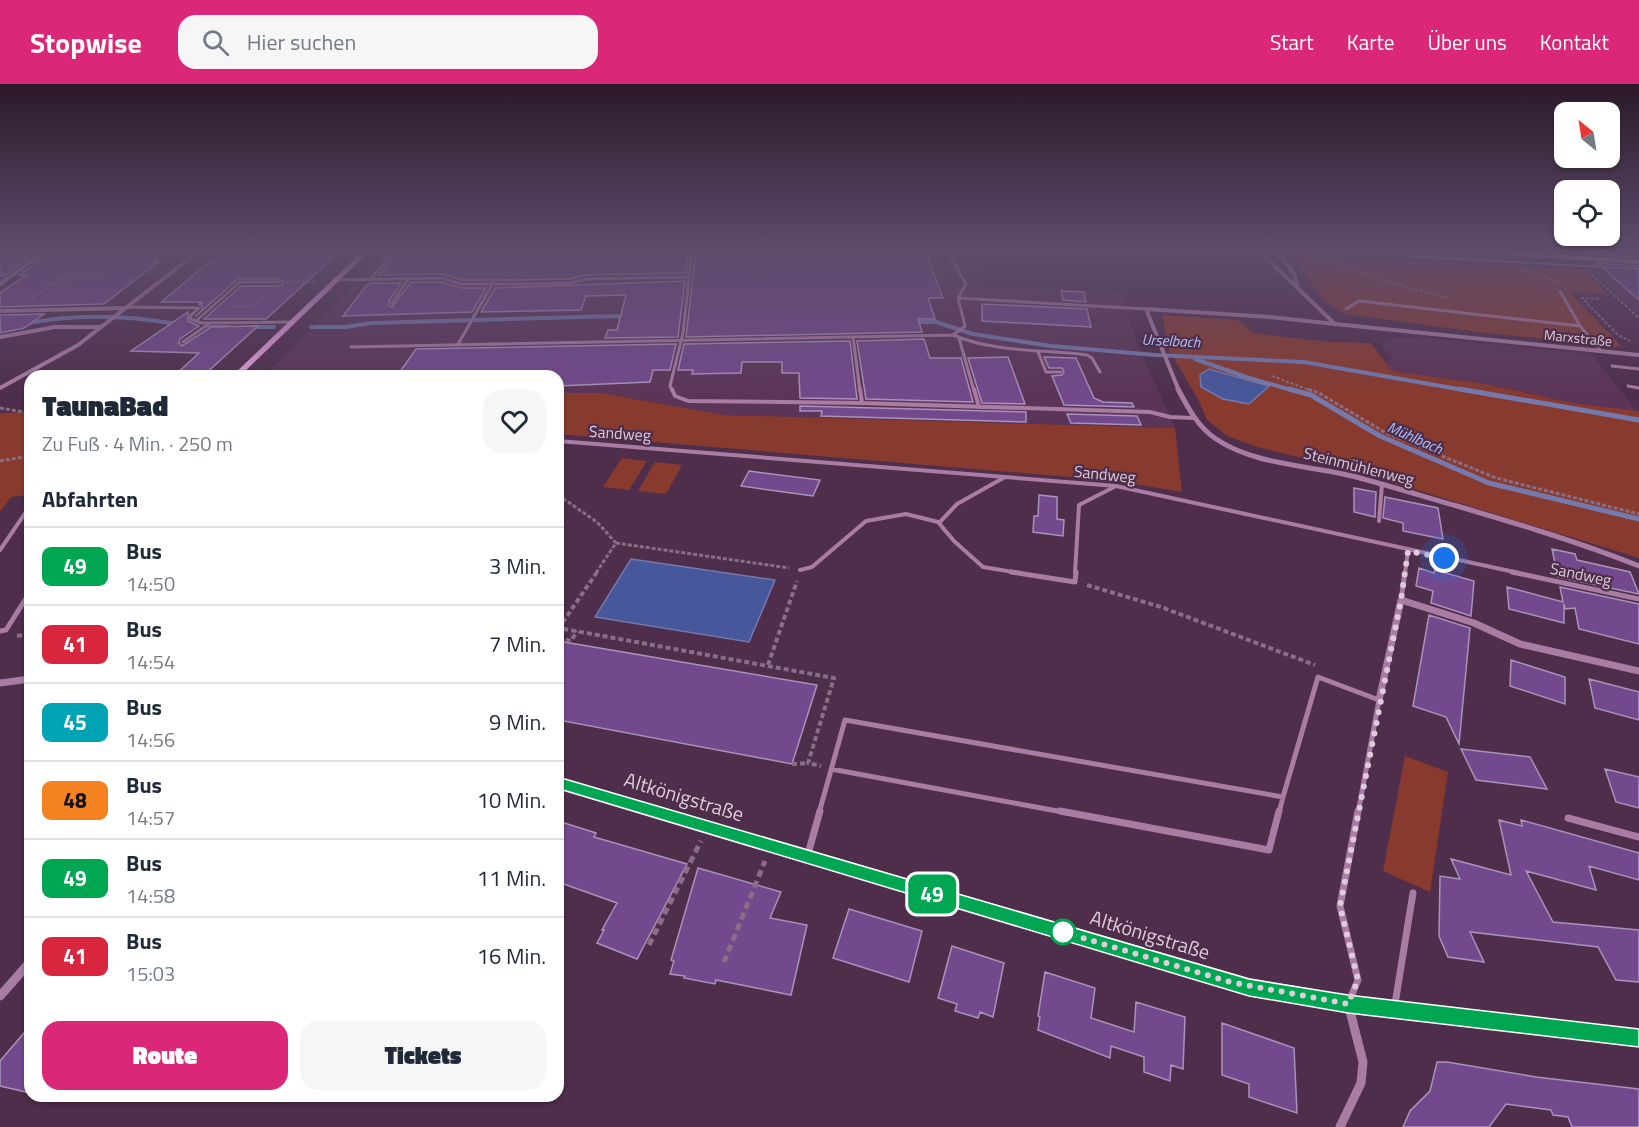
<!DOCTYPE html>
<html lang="de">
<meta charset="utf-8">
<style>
:root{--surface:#fff;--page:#f6f6f7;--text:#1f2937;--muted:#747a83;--line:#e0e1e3;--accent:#db2777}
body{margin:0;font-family:"Titillium Web",sans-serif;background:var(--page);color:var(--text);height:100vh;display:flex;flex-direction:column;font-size:22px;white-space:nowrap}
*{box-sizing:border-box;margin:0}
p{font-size:20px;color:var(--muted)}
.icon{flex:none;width:33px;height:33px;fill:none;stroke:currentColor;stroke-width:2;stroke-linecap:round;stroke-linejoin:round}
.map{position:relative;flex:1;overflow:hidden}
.sheet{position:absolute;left:24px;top:286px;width:540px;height:732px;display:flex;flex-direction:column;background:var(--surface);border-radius:18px;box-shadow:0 2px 4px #0004}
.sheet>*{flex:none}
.badge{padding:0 12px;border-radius:9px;font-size:21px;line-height:39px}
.needle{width:39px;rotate:330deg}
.fabs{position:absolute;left:1554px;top:18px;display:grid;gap:12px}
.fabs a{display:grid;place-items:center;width:66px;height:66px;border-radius:12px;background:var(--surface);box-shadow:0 2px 4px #0004;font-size:30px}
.you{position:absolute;width:30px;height:30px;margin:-15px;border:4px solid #fff;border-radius:50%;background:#1a73e8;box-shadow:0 0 0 9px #1a73e833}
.map>.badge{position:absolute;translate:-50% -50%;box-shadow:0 0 0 3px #fff}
h2{padding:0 18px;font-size:22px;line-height:54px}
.round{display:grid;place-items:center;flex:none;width:63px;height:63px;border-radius:18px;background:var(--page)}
.head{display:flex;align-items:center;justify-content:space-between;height:102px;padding:0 18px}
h1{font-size:28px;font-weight:800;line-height:45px}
.action{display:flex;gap:12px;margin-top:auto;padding:12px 18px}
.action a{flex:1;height:69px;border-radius:18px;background:var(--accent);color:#fff;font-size:24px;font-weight:800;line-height:69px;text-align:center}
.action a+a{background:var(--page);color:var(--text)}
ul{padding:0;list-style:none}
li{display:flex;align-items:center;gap:18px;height:78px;padding:0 18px;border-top:2px solid var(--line)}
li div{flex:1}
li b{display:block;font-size:22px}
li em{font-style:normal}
li .badge{min-width:66px;font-weight:700;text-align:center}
header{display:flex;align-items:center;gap:36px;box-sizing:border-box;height:84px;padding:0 30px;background:var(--accent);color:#fff}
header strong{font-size:28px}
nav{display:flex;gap:33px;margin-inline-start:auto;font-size:21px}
.search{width:420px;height:54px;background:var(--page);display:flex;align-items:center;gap:15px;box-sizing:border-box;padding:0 21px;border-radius:18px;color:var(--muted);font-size:22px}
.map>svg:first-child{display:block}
</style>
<header>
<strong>Stopwise</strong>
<div class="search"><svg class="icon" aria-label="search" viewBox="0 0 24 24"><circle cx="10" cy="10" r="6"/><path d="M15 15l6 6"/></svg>Hier suchen</div>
<nav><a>Start</a><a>Karte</a><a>Über uns</a><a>Kontakt</a></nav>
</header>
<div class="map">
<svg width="1639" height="1043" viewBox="0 0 1639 1043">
<rect width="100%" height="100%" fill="#4e2e4a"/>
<path fill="#5b3557" d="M384 167H966L987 201 1122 208 1136 258 1175 344 724 331 601 309H558V292H281L270 286 359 196Z
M1296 167H1364L1589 179 1639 182V187Z
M1595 190 1639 193V230Z
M1419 253 1591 270 1637 327 1573 319 1485 300 1392 287 1386 278 1392 274 1382 262 1384 255Z"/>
<path fill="#883a2e" d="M1294 171 1584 186 1607 210 1569 208 1622 263 1478 248 1345 230C1320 218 1307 194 1294 171Z
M1162 231 1237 236 1254 249 1329 258 1371 259 1392 287 1485 300 1573 319 1639 327V474L1348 385 1257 363 1227 352 1207 336 1198 315 1168 264Z
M558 309H601L724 331 1175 344 1182 408 1117 397 558 350Z
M30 328V411L11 413 0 428V329Z
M622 374 647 377 629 406 603 403Z
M655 378 682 381 666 410 638 407Z
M1405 672 1448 688 1430 808 1383 787Z"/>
<path fill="#46579b" stroke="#747aae" stroke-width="1.5" d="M1209 285 1269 302 1249 320 1223 315 1201 303 1200 291Z
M631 475 775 496 749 558 595 533Z"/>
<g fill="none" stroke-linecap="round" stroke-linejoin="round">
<path stroke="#747aae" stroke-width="4" d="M913 238H936L973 250 1051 262 1156 271 1304 278 1469 307
M24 240C75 229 125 231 177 240
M209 243H229
M252 243H274
M311 243H345L372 239 617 232 628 236
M1195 275 1249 294 1295 307"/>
<path stroke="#747aae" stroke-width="5" d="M1289 305 1311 311 1380 352 1489 399 1639 435
M1460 305 1639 336"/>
</g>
<path fill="#72498c" stroke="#aa92ba" stroke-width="1.5" d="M230 167H332L326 173H334L266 235H204L241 202H280L283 199 280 195H238L195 233 202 226V222L199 220 203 218H161L212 176 220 175Z
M397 167H688L686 189 587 191 570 195 521 196H462L442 190 379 191Z
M696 167H925L943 214H928L935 235H918L922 248 686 253Z
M1582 167H1639V174L1586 170Z
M163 168 151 178 159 177 104 220 0 223V209L26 191H19L43 174Z
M28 174 4 192H0V175Z
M1597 179 1639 182V216Z
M685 197 678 253 605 254 608 246H617L626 211 586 212 581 226 481 228 495 204Z
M411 198H441L461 204H486L472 228 343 232 367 201 372 199H401L389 217V221L392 223Z
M1061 207 1084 208 1086 218 1063 216Z
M982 220 1087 225 1091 243 982 237Z
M188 228V237L199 242 180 255 179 259 182 262 211 243 258 242 203 292H174L199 269 131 267Z
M44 230 24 244 0 249V231Z
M924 255 930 274H961L973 318 866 315 857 257Z
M850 257 857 315 800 314 799 289H782V278H742L741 289 692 290 693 286H678L684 260Z
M676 260 670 286H653L650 298 558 302V292H397L416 265Z
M1008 273 1025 320 982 319 968 274Z
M1044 273 1076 274 1094 314 1103 318 1132 319 1134 323 1064 321 1052 292 1062 291 1064 287 1062 284H1049Z
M800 322 1026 328V338L821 332 822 327H800Z
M1067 330 1137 332 1141 341 1071 339Z
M749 387 820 396 813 412 741 402Z
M1354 404 1376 408 1375 433 1354 428Z
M1039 411 1057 413V435L1064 436 1063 452 1033 448 1034 432H1038Z
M1385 413 1438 424 1443 455 1403 447V439L1383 434Z
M1552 465 1575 470 1577 476 1630 488 1639 510 1558 493Z
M1419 484 1434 489 1435 486 1474 497 1471 532 1431 519 1433 507 1416 502Z
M1507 503 1563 518 1560 503 1639 520V560L1579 545 1575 524 1565 525 1564 520V539L1509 525Z
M1429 531 1470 544 1459 660 1446 633 1413 622Z
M564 558 817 601 792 680 558 636V568Z
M1511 576 1565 593V620L1510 602Z
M1589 595 1639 608V636L1595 624Z
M1461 665 1530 673 1547 705 1476 696Z
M1605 685 1639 693V724L1616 718Z
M1499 736 1522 742 1521 736 1639 769V796L1589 782 1596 806 1526 787 1553 838 1639 846V898L1616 896 1598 863 1470 848 1484 878 1448 873 1439 852 1440 792 1460 795 1451 775 1511 791Z
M558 737 596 749 594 753 687 780 637 875 597 859 604 846H602L617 819 558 798Z
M698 784 781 808 770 834 807 841 791 911 716 896 715 900 684 894 685 892 670 890 674 877 671 876Z
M849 825 922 847 909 898 833 874Z
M952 862 1004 879 993 933 980 928 978 934 955 927 957 920 938 914Z
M1045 888 1095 904 1091 934 1134 948 1136 918 1185 933 1183 985 1171 981 1170 997 1144 988V973L1111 962 1110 974 1038 946 1040 933 1038 932Z
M1222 939 1294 964 1297 1029 1249 1013V1000L1222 991Z
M30 942V1009L0 1002V977Z
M1437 978H1447L1536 993 1639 1005V1043H1572L1568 1033 1553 1031 1551 1026 1506 1020 1489 1043H1403L1410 1027 1430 1007Z"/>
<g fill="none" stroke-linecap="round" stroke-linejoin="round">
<path stroke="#896e85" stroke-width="2" stroke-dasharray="3 2" stroke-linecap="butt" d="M1307 170 1345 171
M1321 172 1377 195 1448 214
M1521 183 1556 198
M1588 187 1639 234
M287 198H316
M50 201 70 200 64 205
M32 214 61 193 101 192 116 180
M1599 215 1582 214 1618 251 1630 257
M231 223 252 222 266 209
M1272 292 1312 307"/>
<path stroke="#896e85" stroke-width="3" stroke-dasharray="4 2" stroke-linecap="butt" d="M1308 305 1319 309 1386 349 1496 394 1639 430
M0 324 30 329
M0 377 30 372
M558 411 597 438 616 459
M596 489 616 459 789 484"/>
<path stroke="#896e85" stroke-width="4" stroke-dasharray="5 3" stroke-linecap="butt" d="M597 488 559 544 834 594 808 679 821 682
M1087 501 1161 523 1315 581
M17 552 30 550
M558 554 571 557 577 547
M768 581 797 497
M792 680 808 679"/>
<path stroke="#896e85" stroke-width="5" stroke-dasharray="7 4.5" stroke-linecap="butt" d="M649 861 701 757
M724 878 765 777"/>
<path stroke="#a97ca3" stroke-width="3" d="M952 167 949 170 966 200 958 214 1146 225
M371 195 393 167
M336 196 442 194 461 200H521L570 199 587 195 689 193
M1560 207 1580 242
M392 219 409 194
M127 223 199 224 190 232 191 235 201 239 292 238
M1346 225 1359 217 1580 242 1601 267
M196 237 240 198H279
M953 251 965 242 958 214
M853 253 860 307
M959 254 974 307
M183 258 210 239
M457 262 493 199
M351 263 953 251C996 269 1042 265 1087 271L1092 274 1100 288
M1038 268 1046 288H1061
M1612 282 1639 285
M1628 302 1639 304
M672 307 670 302 683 249 692 167"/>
<path stroke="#a97ca3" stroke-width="4" d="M672 305 675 312 688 317 862 319 1150 328 1170 333 1193 334
M860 305 862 319
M974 305 979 323
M558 357 1116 402 1519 489
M1379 437 1382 400
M939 439 957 420 1005 393
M0 466 30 422
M800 486 812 483 866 437 906 430 938 438 954 457 983 483 1020 489
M1075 489 1079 421 1116 402
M1405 489 1408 467"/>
<path stroke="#a97ca3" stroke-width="5" d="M1011 488 1075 498 1076 488
M1512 488 1639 515
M1401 516 1405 488
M0 547 6 546 30 508
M831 685 1068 729
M819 729 845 636 1283 713 1318 593 1379 616 1358 729
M1279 729 1283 713"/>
<path stroke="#a97ca3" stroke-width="7" d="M1060 727 1269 766 1279 727
M1568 734 1639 753
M808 770 820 727
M1350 915 1358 896 1340 822 1358 727
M1395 920 1413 809"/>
<path stroke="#a97ca3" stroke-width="4" d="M1277 167 1294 190 1297 200
M0 171 131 167
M0 200 41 170
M0 227 125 224
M1335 240 1639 271
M0 253 55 243H100
M0 304 78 261 199 167
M1179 307 1146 225 1270 233 1335 240 1259 167"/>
<path stroke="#a97ca3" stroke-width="5" d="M1178 305C1188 324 1198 343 1216 355 1255 381 1308 381 1352 392 1387 401 1422 412 1457 422 1518 440 1579 458 1639 482"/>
<path stroke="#a97ca3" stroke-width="7" d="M0 599 30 595
M1379 616 1401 516 1474 539 1520 560 1639 587"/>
<path stroke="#a97ca3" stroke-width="9" d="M0 912 30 878
M1340 1043 1361 999 1363 978 1349 923"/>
<path fill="#e79fdd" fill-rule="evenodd" d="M363 167H370L240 292H232Z
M1469 167H1501L1639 176V180L1472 169Z
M558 693 1249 894 1348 911 1639 945V963L1348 929 1249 912 558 705Z"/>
<path stroke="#ad94a9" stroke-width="1.5" d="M1320 167 1639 185"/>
</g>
<linearGradient id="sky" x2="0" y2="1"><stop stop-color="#2b1929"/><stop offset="0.53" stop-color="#5d4c6b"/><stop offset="1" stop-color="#5d4c6b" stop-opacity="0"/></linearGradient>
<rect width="1639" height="313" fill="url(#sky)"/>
<path fill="#00a651" stroke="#fff" stroke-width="1.5" d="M558 693 1249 895 1348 911 1639 945V963L1348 929 1249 912 553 703 551 699 553 695Z"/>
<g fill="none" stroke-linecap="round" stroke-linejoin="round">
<path stroke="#dfcbdc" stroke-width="6" stroke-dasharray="0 10.8" d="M1063 848 1230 898 1348 920 1358 896 1340 822 1401 516 1408 467 1444 474"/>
</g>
<circle fill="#fff" stroke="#00a651" stroke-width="3" cx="1063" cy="848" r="12"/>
<g text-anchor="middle" stroke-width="4.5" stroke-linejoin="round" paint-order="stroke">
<g font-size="14" fill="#dfcbdc" stroke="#4e2e4a">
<text transform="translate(1578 254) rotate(6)" y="5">Marxstraße</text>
</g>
<g font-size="15" font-style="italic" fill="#b0c2fd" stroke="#4e2e4a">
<text transform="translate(1171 257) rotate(3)" y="5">Urselbach</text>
<text transform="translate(1415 354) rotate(24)" y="5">Mühlbach</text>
</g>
<g font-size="16" fill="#dfcbdc" stroke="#4e2e4a">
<text transform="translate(620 349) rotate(4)" y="6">Sandweg</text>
<text transform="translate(1359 382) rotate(14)" y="6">Steinmühlenweg</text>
<text transform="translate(1105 390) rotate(6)" y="6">Sandweg</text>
<text transform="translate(1581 490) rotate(12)" y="6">Sandweg</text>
</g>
<g font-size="20" fill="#dfcbdc" stroke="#4e2e4a">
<text transform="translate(684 713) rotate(17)" y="7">Altkönigstraße</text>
<text transform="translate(1150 851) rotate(17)" y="7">Altkönigstraße</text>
</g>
</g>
</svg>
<div class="fabs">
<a><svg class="needle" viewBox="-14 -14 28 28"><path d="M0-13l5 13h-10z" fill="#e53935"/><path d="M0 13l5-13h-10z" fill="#747a83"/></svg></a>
<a><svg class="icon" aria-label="locate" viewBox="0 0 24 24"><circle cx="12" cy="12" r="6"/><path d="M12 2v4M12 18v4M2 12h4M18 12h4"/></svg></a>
</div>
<div class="you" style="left:1444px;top:474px"></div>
<b class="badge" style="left:932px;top:810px;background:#00a651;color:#fff">49</b>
<section class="sheet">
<div class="head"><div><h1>TaunaBad</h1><p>Zu Fuß · 4 Min. · 250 m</p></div><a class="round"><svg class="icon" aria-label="heart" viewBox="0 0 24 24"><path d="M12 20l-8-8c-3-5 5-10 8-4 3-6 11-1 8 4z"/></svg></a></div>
<h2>Abfahrten</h2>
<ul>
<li><span class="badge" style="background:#00a651;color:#fff">49</span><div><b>Bus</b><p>14:50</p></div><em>3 Min.</em></li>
<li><span class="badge" style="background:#d7263d;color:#fff">41</span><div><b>Bus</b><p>14:54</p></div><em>7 Min.</em></li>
<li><span class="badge" style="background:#00a3b4;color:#fff">45</span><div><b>Bus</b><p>14:56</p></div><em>9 Min.</em></li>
<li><span class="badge" style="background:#f58220;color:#111">48</span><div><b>Bus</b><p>14:57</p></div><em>10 Min.</em></li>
<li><span class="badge" style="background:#00a651;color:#fff">49</span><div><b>Bus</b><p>14:58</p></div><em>11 Min.</em></li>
<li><span class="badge" style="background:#d7263d;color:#fff">41</span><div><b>Bus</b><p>15:03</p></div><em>16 Min.</em></li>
</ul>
<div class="action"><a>Route</a><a>Tickets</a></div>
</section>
</div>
